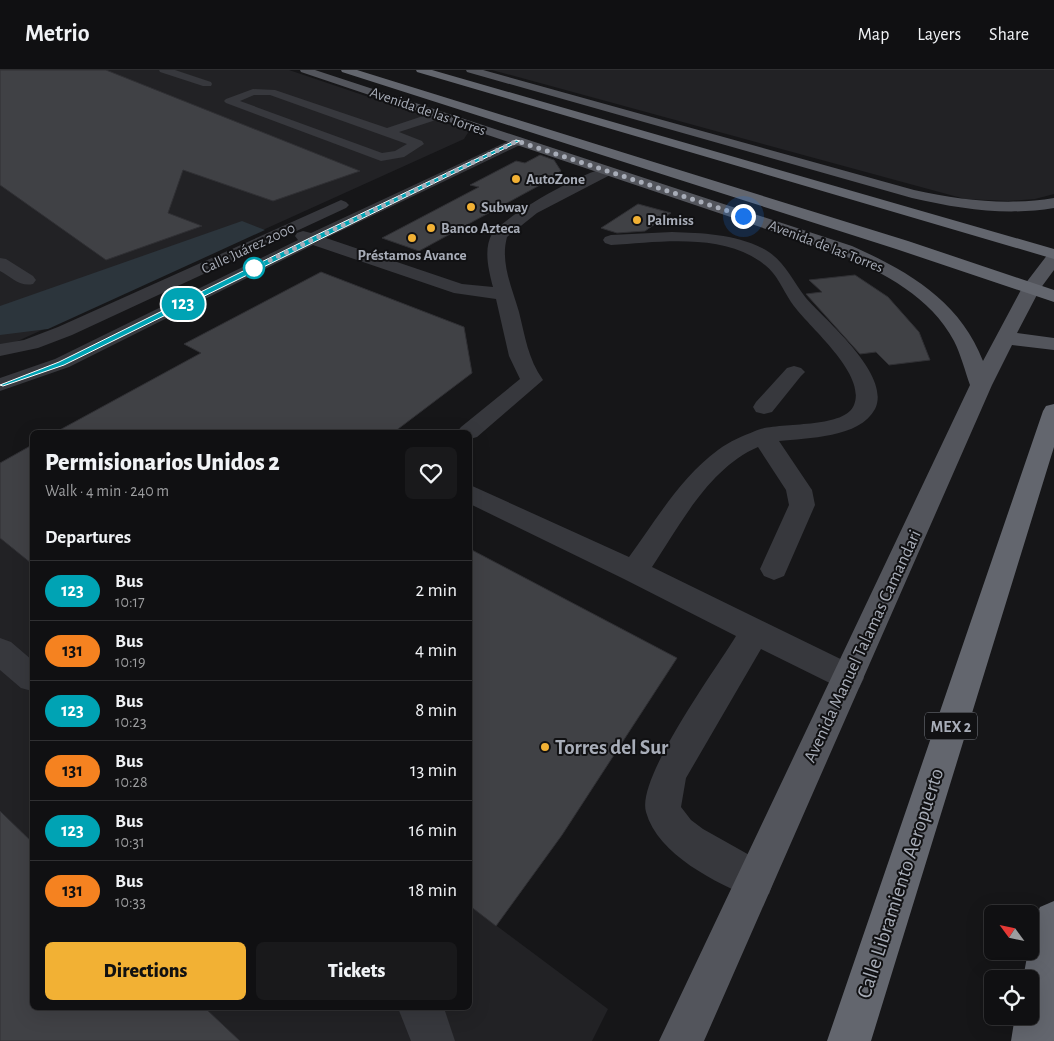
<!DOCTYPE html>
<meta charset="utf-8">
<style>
:root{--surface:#101012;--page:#19191b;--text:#f1f3f6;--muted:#9c9d9f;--line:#303032;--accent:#f2b134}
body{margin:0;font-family:"Alegreya Sans",sans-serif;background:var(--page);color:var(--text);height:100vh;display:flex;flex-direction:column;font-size:19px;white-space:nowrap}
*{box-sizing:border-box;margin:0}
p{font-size:16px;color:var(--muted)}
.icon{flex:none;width:28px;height:28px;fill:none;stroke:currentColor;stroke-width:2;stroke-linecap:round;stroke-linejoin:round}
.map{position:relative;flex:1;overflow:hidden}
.details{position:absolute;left:30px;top:360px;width:442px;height:580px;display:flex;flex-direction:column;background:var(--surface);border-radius:8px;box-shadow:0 5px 20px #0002,0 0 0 1px var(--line)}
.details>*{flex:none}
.badge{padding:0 10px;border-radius:16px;font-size:18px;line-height:32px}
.needle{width:32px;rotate:303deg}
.buttons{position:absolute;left:984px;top:835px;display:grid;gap:10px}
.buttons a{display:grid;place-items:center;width:55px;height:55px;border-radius:8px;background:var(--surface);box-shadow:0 5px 20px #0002,0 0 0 1px var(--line);font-size:25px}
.you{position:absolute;width:25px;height:25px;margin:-12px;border:4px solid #fff;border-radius:50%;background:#1a73e8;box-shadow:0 0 0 8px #1a73e833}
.map>.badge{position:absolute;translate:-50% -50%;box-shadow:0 0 0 2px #fff}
h2{padding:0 15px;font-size:19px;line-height:45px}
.round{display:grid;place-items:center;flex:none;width:52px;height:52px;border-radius:8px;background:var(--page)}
.overview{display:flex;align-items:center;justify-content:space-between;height:85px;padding:0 15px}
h1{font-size:24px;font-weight:800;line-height:38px}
.button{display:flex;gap:10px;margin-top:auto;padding:10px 15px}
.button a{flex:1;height:58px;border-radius:8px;background:var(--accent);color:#111;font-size:20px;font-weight:800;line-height:58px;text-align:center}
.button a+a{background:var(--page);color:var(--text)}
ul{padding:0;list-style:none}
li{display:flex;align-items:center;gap:15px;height:60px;padding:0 15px;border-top:1px solid var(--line)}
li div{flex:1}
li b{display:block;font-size:19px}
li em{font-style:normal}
li .badge{min-width:55px;font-weight:700;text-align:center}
header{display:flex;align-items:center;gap:30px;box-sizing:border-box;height:70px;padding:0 25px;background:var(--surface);border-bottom:1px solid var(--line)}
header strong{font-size:24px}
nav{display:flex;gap:28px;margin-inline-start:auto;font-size:18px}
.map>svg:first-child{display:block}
</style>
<header>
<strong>Metrio</strong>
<nav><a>Map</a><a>Layers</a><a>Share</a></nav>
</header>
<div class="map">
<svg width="1054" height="971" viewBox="0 0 1054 971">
<rect width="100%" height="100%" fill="#161618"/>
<path fill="#222225" d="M0 0H289L469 61 464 69 0 279Z
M492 0H1054V124L1035 129 1008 131 965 129Z
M0 468 32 494V938H470V836L608 939 592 971H0Z"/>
<path fill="#2c353c" d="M242 151 265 160 48 259 0 265V236Z"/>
<path fill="#404145" stroke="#303034" d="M0 0H106L360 101 273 131 183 100 168 143 202 156 106 190 0 115Z
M540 85 554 90 561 101 559 102 562 103 419 181 382 168 479 117 470 115 516 91 525 93Z
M638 134 671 143 645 161 617 163 601 158Z
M321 202 464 257 472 303 394 362H56L201 283 184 274Z
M855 205 888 227 919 262 930 290 889 295 876 282 860 284 806 224 822 222 809 210Z
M32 375V494L0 468V393Z
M470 479 677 588 562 765 496 856 470 836Z
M0 741 32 772V938H205L240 971H0Z"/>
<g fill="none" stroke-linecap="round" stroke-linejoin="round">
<path fill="#37383d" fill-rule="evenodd" d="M159 0H175L211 12 212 14 211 16H203L160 2Z
M253 19 275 20 387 58 438 41 444 45 442 48 399 62 422 71 424 74 404 87 381 91 226 33 224 31 226 29ZM254 25H270L407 74 395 81 382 83 240 31Z
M517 67 522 68 523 71 522 74 326 168 462 214 493 217C489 202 483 179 492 164 503 147 594 94 612 98L614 101 612 104 537 143 507 167C500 193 512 217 519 242 525 266 528 289 543 310L477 367 470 369V362H457L461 357 520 309 509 286 496 229 454 223 313 175 69 297 0 321V308L55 289 298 170 295 166 297 163 303 161 311 163Z
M341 130 346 132 349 135 346 138 72 265 38 278 0 286V274L24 270 58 257Z
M672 162C702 163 734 164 762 178 784 189 791 209 806 228 825 250 892 305 875 339 860 368 807 368 779 371L812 420 815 435 784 506 774 510 764 506 760 499 789 435 786 420 758 377C709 398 680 455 652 497L859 598 864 608 859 618 848 622 761 579 686 708 681 737 691 750 703 759 769 796 774 810 769 824 755 829C716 813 658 785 646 742 636 708 716 599 736 566L624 509 470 434V415L629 487C656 450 681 407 718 380 730 371 743 366 755 361 776 351 844 360 854 335 867 303 807 256 791 232 783 220 777 204 765 195 724 162 660 172 611 175L605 173 603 170 605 167 611 165Z
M0 188 6 189 33 206 36 210 33 214C20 217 11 207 0 201Z
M794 296 801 298 805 302 801 306 772 342 764 344 756 342 753 337 756 332 787 298Z
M0 568 11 572 32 590V621L21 618 0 600Z
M398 938H444L455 971H411Z"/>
<path fill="#53555c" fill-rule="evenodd" d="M300 0H315L852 176C908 201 960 231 983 291L1022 218 1048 184 1054 183V200L1040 219 1017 263 1054 268V280L1012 275 992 315 704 971H659L970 315C965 301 961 285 954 271 931 227 884 203 840 184L301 2Z
M466 0H483L914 120C961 130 1006 136 1054 128V138C1006 146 960 139 912 128L467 2Z"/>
<path fill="#63666e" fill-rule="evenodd" d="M341 0H357L908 171 1054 220V232L896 179 342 2Z
M416 0H432L1054 179V189L417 2Z
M1054 334V377L871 971H827L1043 341 1046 336Z
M1054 831V971H1011L1015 946H1030V909H1023L1028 881H1030L1034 851 1040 837Z"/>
</g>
<path fill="#00a3b4" stroke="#fff" d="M516 70 520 71 64 295 3 316 0 315 59 292 310 168Z"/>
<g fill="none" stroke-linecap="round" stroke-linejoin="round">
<path stroke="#a8adb8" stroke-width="5" stroke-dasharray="0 9" d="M254 198 517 71 743 146"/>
</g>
<g fill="#f2b134" stroke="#111113" stroke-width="2">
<circle cx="516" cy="109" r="5"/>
<circle cx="471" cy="137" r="5"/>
<circle cx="637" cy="150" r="5"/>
<circle cx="431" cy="158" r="5"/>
<circle cx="412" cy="168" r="5"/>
<circle cx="545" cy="677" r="5"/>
</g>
<circle fill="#fff" stroke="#00a3b4" stroke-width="2.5" cx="254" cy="198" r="10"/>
<g text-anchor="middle" stroke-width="4" stroke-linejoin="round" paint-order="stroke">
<g font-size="15" fill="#a8adb8" stroke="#111113">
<text transform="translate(428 41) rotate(19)" y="5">Avenida de las Torres</text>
<text transform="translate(826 176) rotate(21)" y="5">Avenida de las Torres</text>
<text transform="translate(248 178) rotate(-25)" y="5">Calle Juárez 2000</text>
</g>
<g font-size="15" font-weight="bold" fill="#a8adb8" stroke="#111113" text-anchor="start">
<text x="526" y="114">AutoZone</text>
<text x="481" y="142">Subway</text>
<text x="647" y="155">Palmiss</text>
<text x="441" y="163">Banco Azteca</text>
<text x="412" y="190" text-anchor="middle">Préstamos Avance</text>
</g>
<rect fill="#111113" stroke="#7b7e86" stroke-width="1" x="925" y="642.5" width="52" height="27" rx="4"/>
<g font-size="16" font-weight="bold" fill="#a8adb8">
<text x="951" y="662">MEX 2</text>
</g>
<g font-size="18" fill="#a8adb8" stroke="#111113">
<text transform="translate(862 576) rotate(-65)" y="6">Avenida Manuel Talamas Camandari</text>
</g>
<g font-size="21" font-weight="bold" fill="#a8adb8" stroke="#111113" text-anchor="start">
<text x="555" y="684">Torres del Sur</text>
</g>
<g font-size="21" fill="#a8adb8" stroke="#111113">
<text transform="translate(900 813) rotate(-72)" y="7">Calle Libramiento Aeropuerto</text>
</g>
</g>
</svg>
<div class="buttons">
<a><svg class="needle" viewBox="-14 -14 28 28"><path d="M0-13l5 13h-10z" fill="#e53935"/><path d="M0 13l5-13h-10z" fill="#9c9d9f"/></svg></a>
<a><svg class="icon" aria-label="locate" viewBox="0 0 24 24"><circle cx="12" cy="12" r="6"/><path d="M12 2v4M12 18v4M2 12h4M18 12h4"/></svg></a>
</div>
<div class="you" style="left:743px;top:146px"></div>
<b class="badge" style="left:183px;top:234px;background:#00a3b4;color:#fff">123</b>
<section class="details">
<div class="overview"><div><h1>Permisionarios Unidos 2</h1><p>Walk · 4 min · 240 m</p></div><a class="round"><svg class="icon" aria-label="heart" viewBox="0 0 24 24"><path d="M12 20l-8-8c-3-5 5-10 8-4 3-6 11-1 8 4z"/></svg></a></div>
<h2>Departures</h2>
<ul>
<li><span class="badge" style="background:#00a3b4;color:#fff">123</span><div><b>Bus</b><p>10:17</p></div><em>2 min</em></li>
<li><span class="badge" style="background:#f58220;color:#111">131</span><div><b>Bus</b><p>10:19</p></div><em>4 min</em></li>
<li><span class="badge" style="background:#00a3b4;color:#fff">123</span><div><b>Bus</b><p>10:23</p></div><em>8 min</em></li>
<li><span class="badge" style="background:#f58220;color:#111">131</span><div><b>Bus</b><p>10:28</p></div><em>13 min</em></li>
<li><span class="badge" style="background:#00a3b4;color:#fff">123</span><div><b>Bus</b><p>10:31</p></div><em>16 min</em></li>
<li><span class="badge" style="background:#f58220;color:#111">131</span><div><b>Bus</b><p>10:33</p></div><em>18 min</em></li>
</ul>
<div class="button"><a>Directions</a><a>Tickets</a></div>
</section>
</div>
